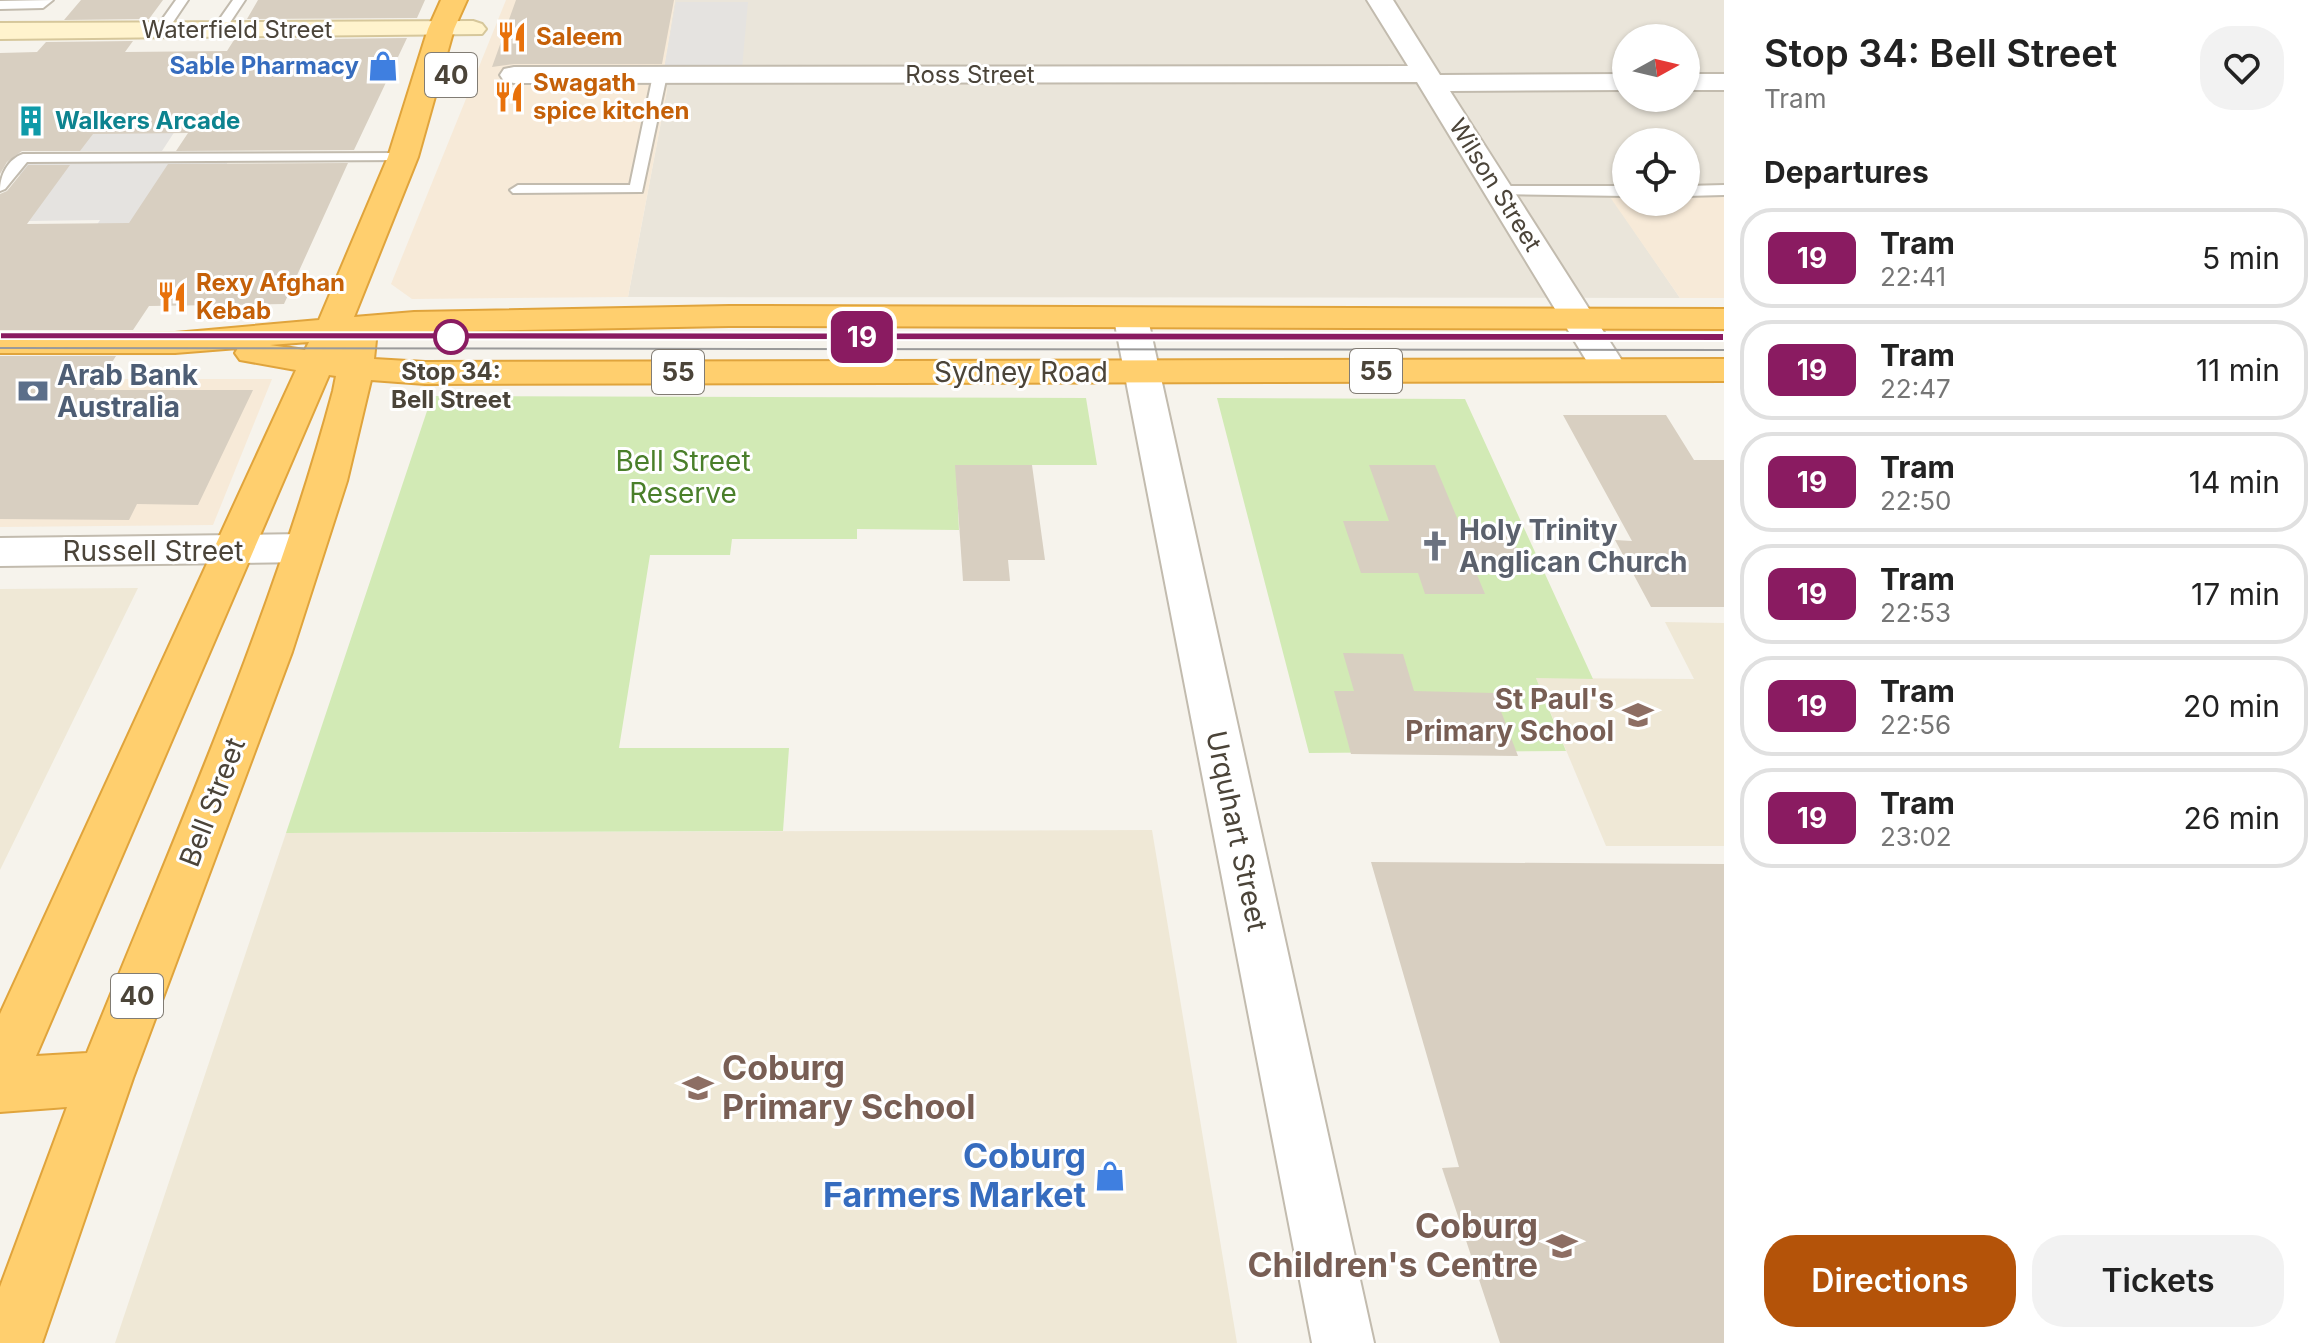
<!DOCTYPE html>
<style>
:root{--surface:#fff;--page:#f2f2f2;--text:#222;--muted:#767676;--line:#e0e0e0;--accent:#b45309}
body{margin:0;font-family:Inter,sans-serif;background:var(--page);color:var(--text);height:100vh;display:flex;flex-direction:column;font-size:30px;white-space:nowrap}
*{box-sizing:border-box;margin:0}
p{font-size:26px;color:var(--muted)}
.icon{flex:none;width:44px;height:44px;fill:none;stroke:currentColor;stroke-width:2;stroke-linecap:round;stroke-linejoin:round}
.map{position:relative;flex:1;overflow:hidden}
.drawer{display:flex;flex-direction:column;background:var(--surface);width:600px}
.drawer>*{flex:none}
.badge{padding:0 16px;border-radius:12px;font-size:28px;line-height:52px}
.needle{width:52px;rotate:82deg}
.controls{position:absolute;left:1612px;top:24px;display:grid;gap:16px}
.controls a{display:grid;place-items:center;width:88px;height:88px;border-radius:50%;background:var(--surface);box-shadow:0 2px 6px #0004;font-size:40px}
.map>.badge{position:absolute;translate:-50% -50%;box-shadow:0 0 0 4px #fff}
h2{padding:0 40px;font-size:30px;line-height:72px}
.round{display:grid;place-items:center;flex:none;width:84px;height:84px;border-radius:32px;background:var(--page)}
.headline{display:flex;align-items:center;justify-content:space-between;height:136px;padding:0 40px}
h1{font-size:38px;font-weight:600;line-height:60px}
.cta{display:flex;gap:16px;margin-top:auto;padding:16px 40px}
.cta a{flex:1;height:92px;border-radius:32px;background:var(--accent);color:#fff;font-size:32px;font-weight:600;line-height:92px;text-align:center}
.cta a+a{background:var(--page);color:var(--text)}
ul{padding:0;list-style:none}
li{display:flex;align-items:center;gap:24px;height:100px;margin:0 16px 12px;padding:0 24px;border:4px solid var(--line);border-radius:32px}
li div{flex:1}
li b{display:block;font-size:30px}
li em{font-style:normal}
li .badge{min-width:88px;font-weight:700;text-align:center}
main{display:flex;flex:1;min-height:0}
.map>svg:first-child{display:block}
</style>
<main>
<div class="map">
<svg width="1724" height="1343" viewBox="0 0 1724 1343">
<rect width="100%" height="100%" fill="#f6f3ec"/>
<path fill="#eae5da" fill-rule="evenodd" d="M675 0H1724V197H1686V142H1626V197H1611L1680 298 628 297 667 90 664 69ZM1626 38H1686V98H1626Z"/>
<path fill="#f7ead8" d="M506 0H675L664 69 667 90 628 297 412 299 391 284Z
M1610 197H1626V202H1686V197H1724V298H1680Z
M0 379H272L213 525 0 527Z"/>
<path fill="#efe8d6" d="M138 588 0 870V589Z
M1665 622 1724 623V846H1606L1536 678 1694 679Z
M1152 830 1237 1343H115L286 833Z"/>
<path fill="#d2eab5" d="M432 396 1086 398 1097 465H956L959 530 857 529V539H732L730 555H650L619 748H789L783 831 286 833Z
M1217 398 1465 399 1593 679 1536 678 1566 751 1309 753Z"/>
<path fill="#e5e3e0" d="M676 2H748L742 69H664Z
M87 84 175 131 162 151H35Z
M228 162 221 174 149 237H89L100 220 28 221 59 175H17L27 163Z"/>
<path fill="#d8cfc1" d="M81 0H163L149 19 64 20Z
M258 0H425L417 18 247 19Z
M516 0H674L662 64H514L492 67Z
M407 38 354 150 176 151 188 133 93 134 80 151H22L7 162 0 174V53L37 52 46 42 133 41 125 52 227 51 234 40Z
M348 163 284 304 149 306 133 330H0V194L7 191 28 165H70L27 224 129 223 168 164Z
M0 356H116L94 390H253L198 505 137 504 129 520 0 519Z
M1563 415H1666L1694 460H1724V607H1651L1615 540 1632 541Z
M955 465H1032L1045 560H1008L1010 581H963Z
M1369 465H1435L1460 525H1506L1527 571 1475 570 1485 594H1425L1418 573H1361L1343 521H1389Z
M1343 653 1403 654 1414 691 1494 693 1518 756 1351 754 1334 691H1354Z
M1371 862 1724 864V1343H1500L1442 1168 1459 1167Z"/>
<g fill="none" stroke-linecap="round" stroke-linejoin="round">
<g stroke="#c2bbae" stroke-width="4">
<path id="lane" d="M53 0 43 8 0 9V1Z
M176 0H188L165 34H155L154 31Z
M233 0H245L223 33H213L212 30Z
M660 71 667 75 642 192 513 193 510 190 518 185H630L653 75Z
M403 153 410 157 408 160 27 162 5 189 0 191C0 175 8 159 23 154Z
M1724 185V195L1686 196V186Z
M1499 186H1626V196L1494 194 1491 191Z"/>
</g>
<g stroke="#c2bbae" stroke-width="4">
<path id="street" d="M1367 0H1393L1440 75 1626 74V90L1450 91 1628 370 1623 378 1610 381 1597 378 1417 82 514 83 504 81 500 75 504 69 514 67 1408 66Z
M1686 74H1724V90H1686Z
M1131 309 1143 312 1148 319 1374 1343H1312L1114 319 1119 312Z
M305 534 319 538 325 548 319 558 305 562 0 566V538Z"/>
</g>
<g stroke="#d6c79b" stroke-width="4">
<path id="secondary" d="M473 21 482 24 486 29 482 34 0 39V23Z"/>
</g>
<g stroke="#e0a43c" stroke-width="4">
<path id="highway" d="M441 0H467L454 29 418 157 354 317 414 312 729 306 1724 309V329L729 326 414 332 373 336 376 340 374 359 425 362 1724 359V381L425 384 371 380 347 481 292 652 133 1078 42 1343H0V1287L67 1107 0 1112V1014L296 370 240 360 235 353 238 348 175 353H0V333H175L319 320 388 157 428 29ZM309 342 305 350 270 345ZM329 375 336 376 333 391C272 618 175 835 87 1053L36 1056Z"/>
</g>
<use href="#lane" fill="#fff" fill-rule="evenodd"/>
<use href="#street" fill="#fff" fill-rule="evenodd"/>
<use href="#secondary" fill="#fff3cd" fill-rule="evenodd"/>
<use href="#highway" fill="#ffcf6e" fill-rule="evenodd"/>
<path stroke="#9a9a9a" stroke-width="2" d="M0 336 1724 337
M0 348 1724 350"/>
</g>
<path fill="#8a1b61" stroke="#fff" stroke-width="2" d="M0 332 1724 333V341L0 339Z"/>
<defs>
<g id="restaurant-bare" transform="scale(2.4)"><path d="M-5-6h1v4h1v-4h1v4h1v-4h1v5L-1.5 .5V6h-2V.5L-5-1ZM5-6V6H3V1.5H1.5Q1.5-4 5-6Z" fill="#e8710a" stroke="#fff" stroke-width="2.5" paint-order="stroke"/></g>
<g id="shop-bare" transform="scale(2.4)"><path d="M-5-2.5h2.3a2.7 3.5 0 0 1 5.4 0H5L5.5 6h-11ZM-1.5-2.5h3a1.5 2.3 0 0 0-3 0Z" fill="#3f7fe0" stroke="#fff" stroke-width="2.5" paint-order="stroke"/></g>
<g id="building-bare" transform="scale(2.4)"><path d="M-4-6H4V6H1V3H-1V6H-4ZM-2.5-4.3h1.7v1.8h-1.7ZM.8-4.3h1.7v1.8H.8ZM-2.5-1h1.7V.8h-1.7ZM.8-1h1.7V.8H.8Z" fill="#0f9aa8" stroke="#fff" stroke-width="2.5" paint-order="stroke"/></g>
<g id="bank-bare" transform="scale(2.4)"><path d="M-6-4H6V4H-6ZM0-2.3a2.3 2.3 0 1 0 0 4.6a2.3 2.3 0 1 0 0-4.6Z" fill="#5c6f8a" stroke="#fff" stroke-width="2.5" paint-order="stroke"/></g>
<g id="church-bare" transform="scale(2.4)"><path d="M-1.2-6h2.4v3.5h3.3v2.4h-3.3V6h-2.4V-.1h-3.3v-2.4h3.3Z" fill="#6b7280" stroke="#fff" stroke-width="2.5" paint-order="stroke"/></g>
<g id="school-bare" transform="scale(2.4)"><path d="M0-5L7-2L0 1L-7-2ZM-4 1L0 2.5L4 1V4Q0 6-4 4Z" fill="#8d6e63" stroke="#fff" stroke-width="2.5" paint-order="stroke"/></g>
</defs>
<g fill-rule="evenodd">
<use href="#restaurant-bare" x="512" y="37"/>
<use href="#shop-bare" x="383" y="66"/>
<use href="#restaurant-bare" x="509" y="97"/>
<use href="#building-bare" x="31" y="121"/>
<use href="#restaurant-bare" x="172" y="297"/>
<use href="#bank-bare" x="33" y="391"/>
<use href="#church-bare" x="1435" y="546"/>
<use href="#school-bare" x="1638" y="715"/>
<use href="#school-bare" x="698" y="1088"/>
<use href="#shop-bare" x="1110" y="1176"/>
<use href="#school-bare" x="1562" y="1246"/>
</g>
<circle fill="#fff" stroke="#8a1b61" stroke-width="4" cx="451" cy="337" r="16"/>
<g text-anchor="middle" stroke-width="6" stroke-linejoin="round" paint-order="stroke">
<g font-size="24" fill="#4b4439" stroke="#fff">
<text x="237" y="38">Waterfield Street</text>
<text x="970" y="83">Ross Street</text>
<text transform="translate(1495 185) rotate(58)" y="8">Wilson Street</text>
</g>
<g font-size="24" font-weight="bold" fill="#c56008" stroke="#fff" text-anchor="start">
<text x="536" y="45">Saleem</text>
<text x="533" y="91">Swagath<tspan x="533" dy="28">spice kitchen</tspan></text>
<text x="196" y="291">Rexy Afghan<tspan x="196" dy="28">Kebab</tspan></text>
</g>
<g font-size="24" font-weight="bold" fill="#366cbe" stroke="#fff" text-anchor="end">
<text x="359" y="74">Sable Pharmacy</text>
</g>
<g font-size="24" font-weight="bold" fill="#0d838f" stroke="#fff" text-anchor="start">
<text x="55" y="129">Walkers Arcade</text>
</g>
<g font-size="24" font-weight="bold" fill="#4b4439" stroke="#fff">
<text x="451" y="380">Stop 34:<tspan x="451" dy="28">Bell Street</tspan></text>
</g>
<g fill="#fff" stroke="#817c74" stroke-width="2">
<rect x="425" y="53" width="52" height="44" rx="6"/>
<rect x="1350" y="349" width="52" height="44" rx="6"/>
<rect x="652" y="350" width="52" height="44" rx="6"/>
<rect x="111" y="974" width="52" height="44" rx="6"/>
</g>
<g font-size="26" font-weight="bold" fill="#4b4439">
<text x="451" y="84">40</text>
<text x="1376" y="380">55</text>
<text x="678" y="381">55</text>
<text x="137" y="1005">40</text>
</g>
<g font-size="28" fill="#4b4439" stroke="#fff">
<text x="1021" y="382">Sydney Road</text>
<text x="153" y="561">Russell Street</text>
<text transform="translate(212 802) rotate(-69)" y="10">Bell Street</text>
<text transform="translate(1237 831) rotate(78)" y="10">Urquhart Street</text>
</g>
<g font-size="28" font-weight="bold" fill="#4e5e75" stroke="#fff" text-anchor="start">
<text x="57" y="385">Arab Bank<tspan x="57" dy="32">Australia</tspan></text>
</g>
<g font-size="28" fill="#4a7f2a" stroke="#fff">
<text x="683" y="471">Bell Street<tspan x="683" dy="32">Reserve</tspan></text>
</g>
<g font-size="28" font-weight="bold" fill="#5b616d" stroke="#fff" text-anchor="start">
<text x="1459" y="540">Holy Trinity<tspan x="1459" dy="32">Anglican Church</tspan></text>
</g>
<g font-size="28" font-weight="bold" fill="#785e54" stroke="#fff" text-anchor="end">
<text x="1614" y="709">St Paul's<tspan x="1614" dy="32">Primary School</tspan></text>
</g>
<g font-size="34" font-weight="bold" fill="#785e54" stroke="#fff" text-anchor="start">
<text x="722" y="1080">Coburg<tspan x="722" dy="39">Primary School</tspan></text>
<text x="1538" y="1238" text-anchor="end">Coburg<tspan x="1538" dy="39">Children's Centre</tspan></text>
</g>
<g font-size="34" font-weight="bold" fill="#366cbe" stroke="#fff" text-anchor="end">
<text x="1086" y="1168">Coburg<tspan x="1086" dy="39">Farmers Market</tspan></text>
</g>
</g>
</svg>
<div class="controls">
<a><svg class="needle" viewBox="-14 -14 28 28"><path d="M0-13l5 13h-10z" fill="#e53935"/><path d="M0 13l5-13h-10z" fill="#767676"/></svg></a>
<a><svg class="icon" aria-label="locate" viewBox="0 0 24 24"><circle cx="12" cy="12" r="6"/><path d="M12 2v4M12 18v4M2 12h4M18 12h4"/></svg></a>
</div>
<b class="badge" style="left:862px;top:337px;background:#8a1b61;color:#fff">19</b>
</div>
<section class="drawer">
<div class="headline"><div><h1>Stop 34: Bell Street</h1><p>Tram</p></div><a class="round"><svg class="icon" aria-label="heart" viewBox="0 0 24 24"><path d="M12 20l-8-8c-3-5 5-10 8-4 3-6 11-1 8 4z"/></svg></a></div>
<h2>Departures</h2>
<ul>
<li><span class="badge" style="background:#8a1b61;color:#fff">19</span><div><b>Tram</b><p>22:41</p></div><em>5 min</em></li>
<li><span class="badge" style="background:#8a1b61;color:#fff">19</span><div><b>Tram</b><p>22:47</p></div><em>11 min</em></li>
<li><span class="badge" style="background:#8a1b61;color:#fff">19</span><div><b>Tram</b><p>22:50</p></div><em>14 min</em></li>
<li><span class="badge" style="background:#8a1b61;color:#fff">19</span><div><b>Tram</b><p>22:53</p></div><em>17 min</em></li>
<li><span class="badge" style="background:#8a1b61;color:#fff">19</span><div><b>Tram</b><p>22:56</p></div><em>20 min</em></li>
<li><span class="badge" style="background:#8a1b61;color:#fff">19</span><div><b>Tram</b><p>23:02</p></div><em>26 min</em></li>
</ul>
<div class="cta"><a>Directions</a><a>Tickets</a></div>
</section>
</main>
